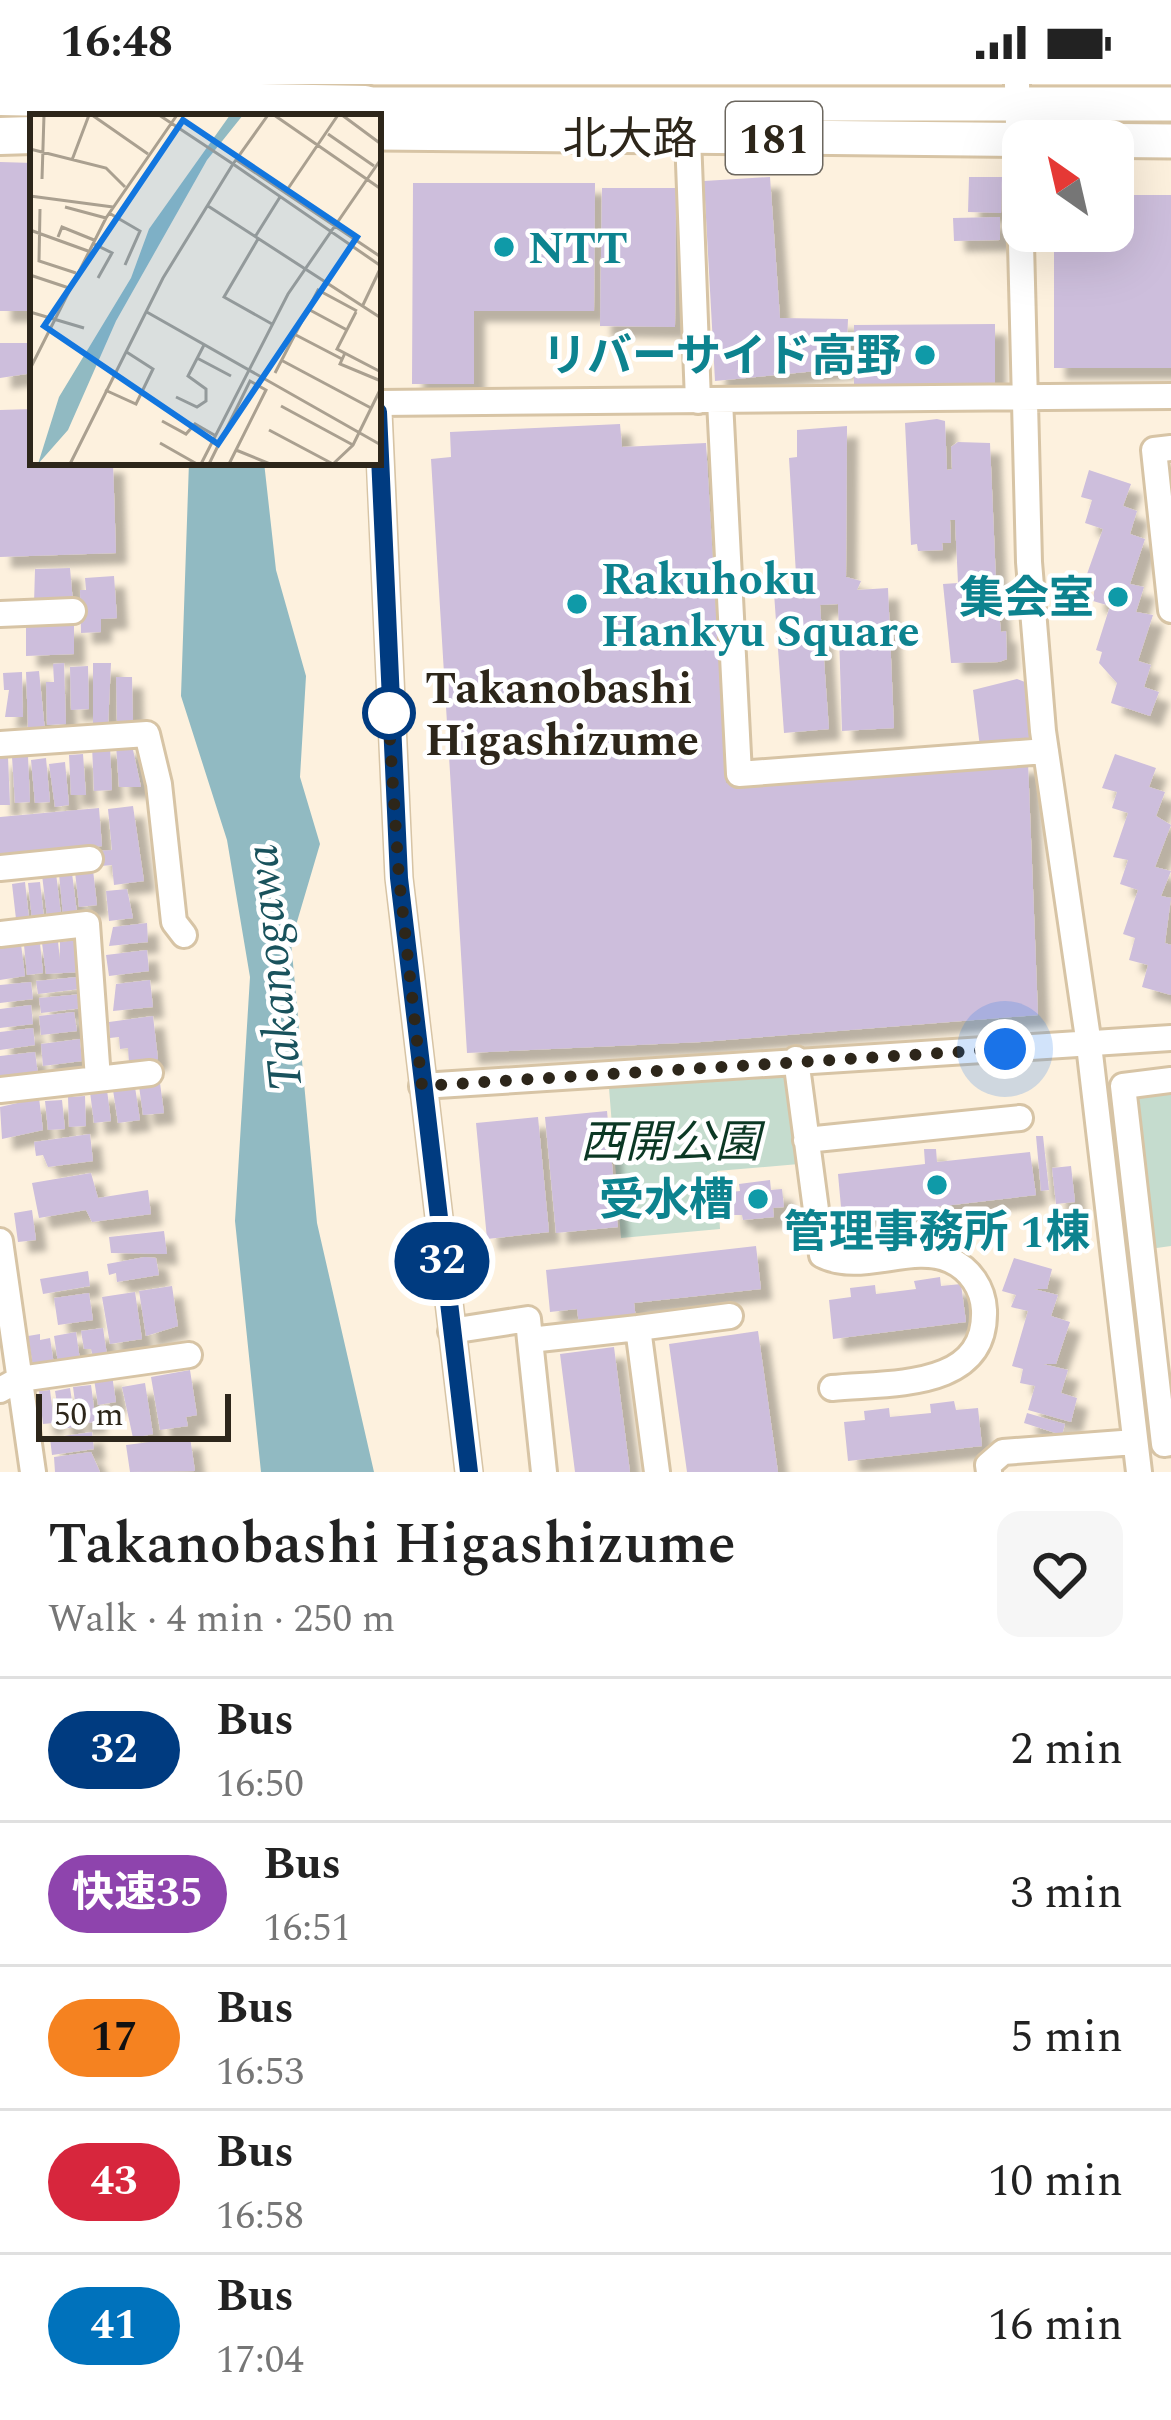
<!DOCTYPE html>
<meta charset="utf-8">
<style>
:root{--surface:#fff;--page:#f6f6f6;--text:#222;--muted:#767676;--line:#e0e0e0}
body{margin:0;font-family:Spectral,"Noto Sans JP",serif;background:var(--page);color:var(--text);height:100vh;display:flex;flex-direction:column;font-size:45px;white-space:nowrap}
*{box-sizing:border-box;margin:0}
p{font-size:39px;color:var(--muted)}
.icon{flex:none;width:66px;height:66px;fill:none;stroke:currentColor;stroke-width:2;stroke-linecap:round;stroke-linejoin:round}
.map{position:relative;height:1388px;overflow:hidden}
.drawer{display:flex;flex-direction:column;background:var(--surface);flex:1}
.drawer>*{flex:none}
.badge{padding:0 24px;border-radius:39px;font-size:42px;line-height:78px}
.needle{width:78px;rotate:326deg}
.fabs{position:absolute;left:1002px;top:36px;display:grid;gap:24px}
.fabs a{display:grid;place-items:center;width:132px;height:132px;border-radius:24px;background:var(--surface);box-shadow:0 12px 48px #0002;font-size:60px}
.scale{position:absolute;left:36px;bottom:30px;width:195px;box-sizing:border-box;padding-left:12px;border:6px solid #2d261a;border-top:0;font-size:33px;line-height:42px;white-space:nowrap;color:#2d261a;-webkit-text-stroke:9px #fff;paint-order:stroke}
.you{position:absolute;width:60px;height:60px;margin:-30px;border:9px solid #fff;border-radius:50%;background:#1a73e8;box-shadow:0 0 0 18px #1a73e833}
.map>.badge{position:absolute;translate:-50% -50%;box-shadow:0 0 0 6px #fff}
.round{display:grid;place-items:center;flex:none;width:126px;height:126px;border-radius:24px;background:var(--page)}
.headline{display:flex;align-items:center;justify-content:space-between;height:204px;padding:0 48px}
h1{font-size:57px;font-weight:600;line-height:90px}
ul{padding:0;list-style:none}
li{display:flex;align-items:center;gap:36px;height:144px;padding:0 48px;border-top:3px solid var(--line)}
li div{flex:1}
li b{display:block;font-size:45px}
li em{font-style:normal}
li .badge{min-width:132px;font-weight:700;text-align:center}
.status{display:flex;justify-content:space-between;align-items:center;height:84px;padding:0 60px;background:var(--surface);direction:ltr}
.status svg{height:33px;fill:currentColor}
.map>svg:first-child{display:block}
</style>
<div class="status"><b>16:48</b><svg viewBox="0 0 49 12"><path d="M0 12V9h3v3zM5 12V6h3v6zM10 12V3h3v9zM15 12V0h3v12zM26 1h20v11H26zM47 4h2v5h-2z"/></svg></div>
<div class="map">
<svg width="1171" height="1388" viewBox="0 0 1171 1388">
<defs>
<filter id="shadow"><feDropShadow dx="11" dy="11" stdDeviation="3" flood-color="#0004"/></filter>
</defs>
<rect width="100%" height="100%" fill="#fdf1de"/>
<path fill="#c5dcce" d="M788 993 799 1080 717 1087 720 1145 621 1154 609 1004Z
M1171 996V1162L1142 1166 1123 1002Z"/>
<path fill="#91bac2" d="M189 378H264L276 486 306 592 300 693 320 760 291 858 317 1139 374 1388H261L235 1137 250 893 227 756 181 612Z"/>
<path fill="#cdbedc" filter="url(#shadow)" d="M0 78 33 79V227H0Z
M770 93 780 234 848 235 846 284 715 297 704 97Z
M969 93H1002L1001 129 968 128Z
M413 99H595L594 227H474V300H412Z
M602 104H676L675 243 600 242Z
M1113 111H1171V284H1054V147H1113Z
M1000 133V156L954 157 953 134Z
M995 240V301H854V241Z
M0 259H33V289L0 294Z
M33 325V378H113L116 469 0 473V326Z
M937 335 945 337 947 386 952 385 951 363 958 358 990 359 996 497 1001 548 1006 547 1007 575 999 578 951 579 943 500 958 499 955 436H950L951 459H942L943 466 918 467 917 460 911 461 905 339Z
M620 340 622 363 706 359 726 699 1028 678 1038 931 701 958 467 969 431 375 451 373 450 348Z
M847 342 846 493 861 497 857 506 888 504 894 644 842 647 838 520 820 521 829 645 784 649 774 509 797 507 789 374 797 373V346Z
M1089 386 1131 400 1123 422 1137 427 1130 450 1145 455 1130 500 1144 503 1136 528 1153 531 1138 577 1151 581 1144 603 1159 608 1150 632 1111 619 1117 599 1099 579 1102 568 1096 566 1110 522 1093 517 1096 492 1087 490 1103 445 1085 439 1092 416 1081 413Z
M70 484 73 519 34 520 35 485Z
M114 492 117 534 101 535V548L81 549 80 506H86L85 494Z
M74 540V570L26 572V542Z
M64 579 66 640 47 641 46 598H54L53 580Z
M93 579H111L108 642H93Z
M88 582 89 625 71 626 70 583Z
M39 587 45 647H33L28 643 26 588Z
M22 588 23 633H5L9 606H4L3 589Z
M116 593H132L133 637H117Z
M1017 595 1025 598 1031 656 980 663 973 606Z
M110 661 112 706 94 707 92 662Z
M116 661H132L141 703H119Z
M83 670 86 711H71L69 671Z
M1115 670 1156 684 1149 703 1165 708 1156 732 1171 741 1155 783 1171 787 1161 812 1171 814 1165 859 1171 861V911L1142 903 1148 881 1129 876 1135 854 1123 850 1138 806 1120 800 1128 776 1113 773 1128 729 1112 724 1117 708 1102 704Z
M28 672 30 718 15 719 12 673Z
M0 673H8L10 721H0Z
M46 674 50 718 35 719 31 676Z
M65 678 69 721 55 723 49 680Z
M133 722 144 797 114 801 112 781 101 782 99 767 112 766 108 725Z
M99 724 102 762 0 772V733Z
M93 786 97 821 79 823 75 788Z
M56 789 61 831 47 832 42 791Z
M72 789 77 829 63 831 59 790Z
M25 798 29 834 16 835 12 800Z
M40 798 44 834 32 835 28 799Z
M127 805 133 834 109 837 106 807Z
M147 839 148 858 109 862 113 843Z
M75 856 80 888 46 890 42 859 58 858 60 876V858Z
M40 859 43 889 27 891 24 861Z
M21 860 25 892 0 896V863Z
M147 866 149 887 109 892 106 871Z
M78 893 80 905 38 910 36 897Z
M150 896 153 923 113 927 116 900Z
M31 898 33 915 0 919V901Z
M82 910 83 924 41 929 39 914Z
M31 921 33 940 0 944V925Z
M74 928 77 947 41 951 39 932Z
M153 932 158 975 129 979 128 964 120 965 119 953 110 954 109 938Z
M33 944 35 961 0 966V948Z
M80 955 82 977 43 982 41 960Z
M35 968 38 990 0 994V972Z
M160 999 164 1029 143 1031 139 1002Z
M135 1003 140 1036 118 1039 113 1006Z
M107 1006 111 1037 94 1039 90 1008Z
M85 1012 86 1042 69 1043 68 1013Z
M39 1014 43 1046 2 1055 0 1023Z
M62 1016 65 1045 48 1046 45 1017Z
M607 1027 618 1143 556 1149 545 1033Z
M538 1033 549 1148 487 1155 476 1039Z
M90 1050 93 1077 48 1083 43 1071 36 1072 34 1058Z
M1036 1052H1043L1049 1106 1041 1107Z
M924 1065H936L937 1078 1030 1068 1036 1111 842 1134 838 1090 925 1080Z
M1071 1082 1075 1118 1056 1120 1052 1084Z
M91 1089 98 1114 148 1106 151 1130 92 1138 86 1126 39 1134 32 1099Z
M770 1096 771 1106 782 1105 784 1123 773 1124 774 1133 743 1136 742 1131H734L731 1108 740 1107 739 1100Z
M32 1126 36 1156 18 1158 14 1129Z
M164 1147 167 1170 111 1169 109 1153Z
M756 1162 761 1205 634 1219 636 1235 579 1240 577 1225 550 1228 546 1186Z
M145 1173 156 1174 159 1191 117 1198 116 1189 109 1191 107 1180Z
M1014 1174 1052 1185 1047 1205H1034L1058 1211 1051 1232 1070 1238 1056 1280H1043L1068 1286 1061 1309 1077 1314 1071 1338 1028 1326 1035 1302 1020 1299 1023 1285 1012 1282 1028 1227 1011 1223 1016 1211 1002 1207Z
M88 1187 90 1202 43 1210 40 1195Z
M940 1193 941 1202 961 1200 966 1238 833 1255 829 1216 851 1213 850 1204 875 1201 876 1210 916 1205 914 1197Z
M172 1202 178 1242 146 1252 139 1207Z
M135 1208 142 1255 110 1260 102 1213Z
M89 1209 93 1236 58 1241 54 1214Z
M103 1244 107 1271 93 1273 91 1265H84L81 1247Z
M758 1247 778 1388H687L669 1260Z
M76 1248 80 1276 58 1279 54 1252Z
M40 1250V1256L50 1254 54 1281 33 1283 28 1252Z
M614 1263 630 1388H575L560 1270Z
M190 1286 197 1331 186 1333 188 1342 160 1346 151 1293Z
M112 1291 116 1318 98 1321 94 1295Z
M145 1299 153 1350 133 1354 122 1303Z
M91 1301 96 1338 78 1340 73 1303Z
M70 1304 76 1343 61 1345 55 1307Z
M50 1306 54 1339 43 1340 39 1307Z
M954 1317 956 1326 978 1324 982 1362 848 1377 844 1338 865 1336 864 1327 889 1324 890 1333 931 1329 930 1320Z
M1027 1329 1065 1340 1062 1351 1024 1339Z
M92 1348 94 1365 52 1371 50 1354Z
M190 1353 195 1387 130 1388 126 1361Z
M91 1368 100 1388H55L54 1373Z"/>
<g fill="none" stroke-linecap="round" stroke-linejoin="round">
<g stroke="#d7c4a5" stroke-width="30">
<path id="minor" d="M1017 0 1029 478 1043 647 1089 961 1139 1388
M688 53 698 317
M720 317 739 690 1046 667
M378 319 1171 312
M378 325 399 794 469 1388
M1171 364 1154 366 1171 526
M0 530 73 527
M0 660 147 650 159 700 174 838 184 851
M0 784 90 775
M0 850 87 840 98 995
M796 975 822 1171C861 1191 911 1159 950 1176 970 1185 983 1204 984 1226 987 1307 889 1298 832 1304
M1171 996 1123 1002 1164 1360 1171 1359
M422 1002 1171 954
M0 1006 150 989
M806 1056 1020 1034
M0 1157 33 1388
M638 1244 730 1232
M451 1247 528 1235 530 1256 638 1244 657 1388
M530 1256 544 1388
M0 1306 20 1295 189 1271
M989 1388 988 1381 1003 1368 1135 1358"/>
</g>
<g stroke="#d7c4a5" stroke-width="39">
<path id="major" d="M365 20H1171
M378 49 1171 57"/>
</g>
<g stroke="#d7c4a5" stroke-width="42">
<path id="highway" d="M0 13 365 20
M0 52 33 51"/>
</g>
<use href="#minor" stroke="#fff" stroke-width="24"/>
<use href="#major" stroke="#fff" stroke-width="33"/>
<use href="#highway" stroke="#fff" stroke-width="36"/>
</g>
<g fill="none" stroke-linecap="round" stroke-linejoin="round">
<g stroke="#fff" stroke-width="27">
<path id="line" d="M378 328 399 794 469 1388"/>
</g>
<use href="#line" stroke="#003b80" stroke-width="18"/>
<path stroke="#2d261a" stroke-width="12" stroke-dasharray="0 21.6" d="M389 629 387 610 399 794 422 1002 1005 965"/>
</g>
<g fill="#0f9aa8" stroke="#fff" stroke-width="4.5">
<circle cx="504" cy="163" r="12"/>
<circle cx="925" cy="271" r="12"/>
<circle cx="1118" cy="513" r="12"/>
<circle cx="577" cy="520" r="12"/>
<circle cx="937" cy="1101" r="12"/>
<circle cx="758" cy="1115" r="12"/>
</g>
<circle fill="#fff" stroke="#003b80" stroke-width="6" cx="389" cy="629" r="24"/>
<g text-anchor="middle" stroke-width="9" stroke-linejoin="round" paint-order="stroke">
<rect fill="#fff" stroke="#6c675f" stroke-width="3" x="726" y="18" width="96" height="72" rx="9"/>
<g font-size="42" font-weight="bold" fill="#2d261a">
<text x="774" y="69">181</text>
</g>
<g font-size="45" fill="#2d261a" stroke="#fff">
<text x="630" y="70">北大路</text>
</g>
<g font-size="45" font-weight="bold" fill="#0d838f" stroke="#fff" text-anchor="end">
<text x="528" y="179" text-anchor="start">NTT</text>
<text x="901" y="287">リバーサイド高野</text>
<text x="601" y="510" text-anchor="start">Rakuhoku<tspan x="601" dy="52">Hankyu Square</tspan></text>
<text x="1094" y="529">集会室</text>
<text x="734" y="1131">受水槽</text>
<text x="937" y="1163" text-anchor="middle">管理事務所 1棟</text>
</g>
<g font-size="45" font-weight="bold" fill="#2d261a" stroke="#fff" text-anchor="start">
<text x="425" y="619">Takanobashi<tspan x="425" dy="52">Higashizume</tspan></text>
</g>
<g font-size="45" font-style="italic" fill="#0b3824" stroke="#fff">
<text x="670" y="1073">西開公園</text>
</g>
<g font-size="48" font-style="italic" fill="#19525c" stroke="#fff">
<text transform="translate(272 884) rotate(-96)" y="17">Takanogawa</text>
</g>
</g>
<g transform="translate(30 30)">
<rect width="351" height="351" fill="#fdf1de"/>
<path d="M200 1H213L177 46 86 207 38 316 8 350 29 283 101 164 119 115Z" fill="#91bac2"/>
<path fill="none" stroke="#aaa090" stroke-width="3" d="M62 1 118 40M129 1 203 50 238 1M244 1 351 75M312 1 351 30M298 20 344 52M0 35 76 54 95 73M205 45 351 143M42 46 59 1M203 50 351 152M12 65 14 1M255 79 308 1M0 82 83 93M178 92 351 204M35 93 76 104M10 95 9 147 46 159M79 99 110 117 95 151M0 116 58 137M28 123 32 113 64 126M225 123 250 83M228 125 194 183 242 210M62 129 82 139 68 164M0 161 39 174M332 193 351 153M278 195 317 216M115 197 351 331M0 198 54 214M326 198 307 235 351 258M264 220 312 245M315 239 310 250 351 267M167 244 201 262M251 246 341 294M0 255 76 104 147 1M245 259 288 176 327 197M75 276 106 290 123 255 95 237M146 283 167 293 176 287V275L158 262 174 231M251 292 323 331M132 307 156 320 165 310 186 322M239 316 303 350M130 329 167 350M206 336 240 350M40 350 133 164 203 50M171 350 258 180 351 45M179 350 220 267 236 276 199 350M303 350 323 331 351 274"/>
<path fill="#1276df" fill-opacity="0.15" stroke="#1276df" stroke-width="6" d="M153 6 327 123 188 330 14 212Z"/>
<rect width="351" height="351" fill="none" stroke="#2d261a" stroke-width="6"/>
</g>
</svg>
<div class="fabs">
<a><svg class="needle" viewBox="-14 -14 28 28"><path d="M0-13l5 13h-10z" fill="#e53935"/><path d="M0 13l5-13h-10z" fill="#767676"/></svg></a>
</div>
<div class="scale">50 m</div>
<div class="you" style="left:1005px;top:965px"></div>
<b class="badge" style="left:442px;top:1177px;background:#003b80;color:#fff">32</b>
</div>
<section class="drawer">
<div class="headline"><div><h1>Takanobashi Higashizume</h1><p>Walk · 4 min · 250 m</p></div><a class="round"><svg class="icon" aria-label="heart" viewBox="0 0 24 24"><path d="M12 20l-8-8c-3-5 5-10 8-4 3-6 11-1 8 4z"/></svg></a></div>
<ul>
<li><span class="badge" style="background:#003b80;color:#fff">32</span><div><b>Bus</b><p>16:50</p></div><em>2 min</em></li>
<li><span class="badge" style="background:#8e44ad;color:#fff">快速35</span><div><b>Bus</b><p>16:51</p></div><em>3 min</em></li>
<li><span class="badge" style="background:#f58220;color:#111">17</span><div><b>Bus</b><p>16:53</p></div><em>5 min</em></li>
<li><span class="badge" style="background:#d7263d;color:#fff">43</span><div><b>Bus</b><p>16:58</p></div><em>10 min</em></li>
<li><span class="badge" style="background:#0072bc;color:#fff">41</span><div><b>Bus</b><p>17:04</p></div><em>16 min</em></li>
</ul>
</section>
